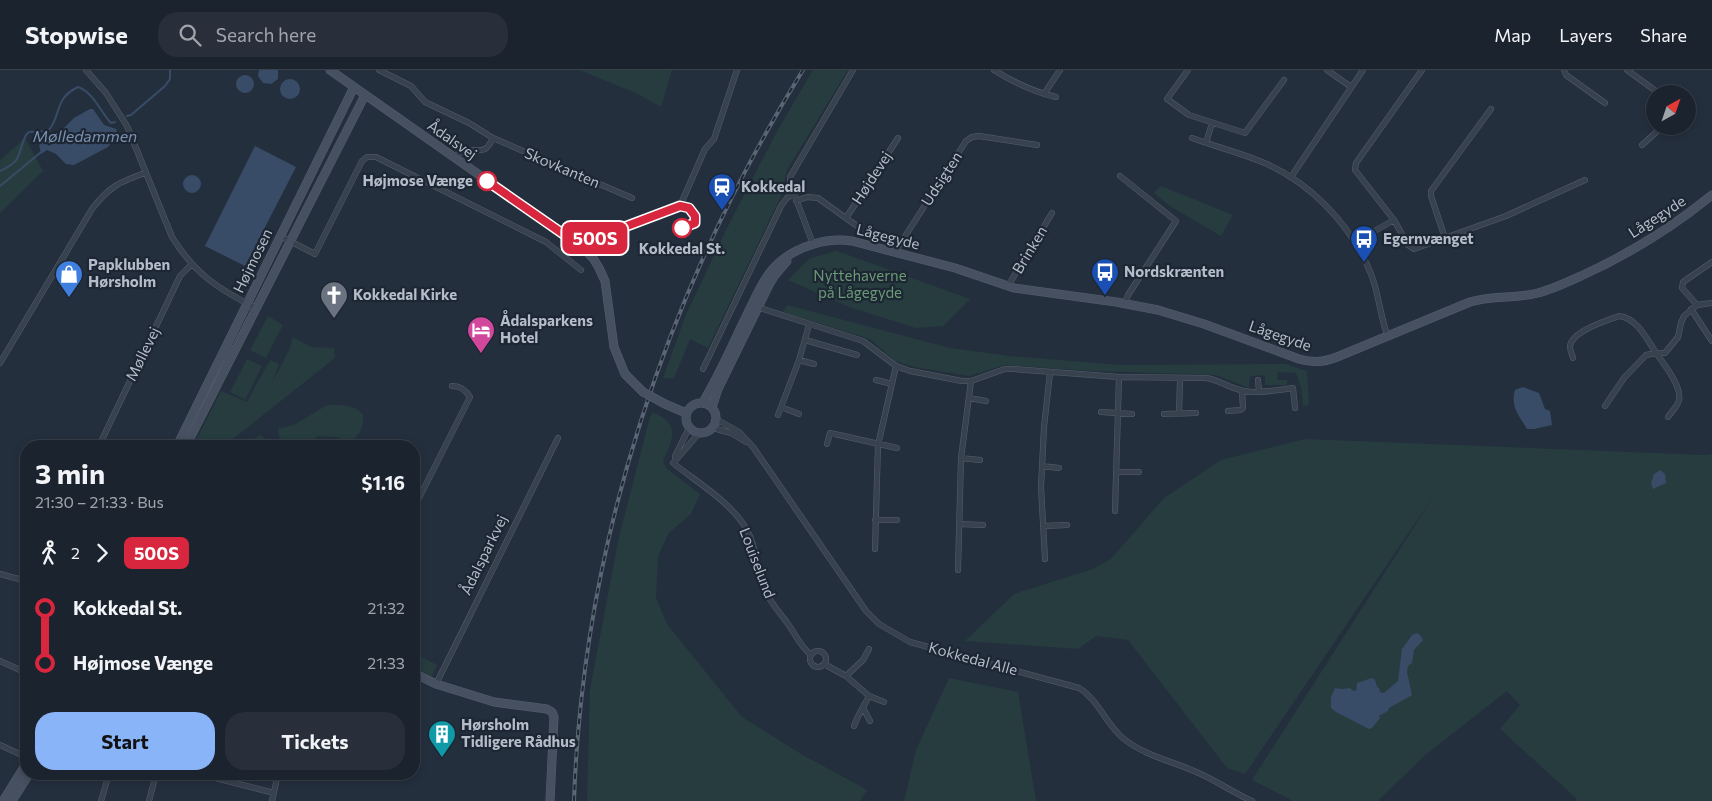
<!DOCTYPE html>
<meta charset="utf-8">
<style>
:root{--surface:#1b232e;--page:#282f3a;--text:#f1f3f6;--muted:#a0a4aa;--line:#39404a;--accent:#8ab4f8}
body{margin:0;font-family:Commissioner,sans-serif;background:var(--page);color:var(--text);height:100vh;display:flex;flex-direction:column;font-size:19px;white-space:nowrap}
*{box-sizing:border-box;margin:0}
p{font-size:16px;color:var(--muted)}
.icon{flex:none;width:28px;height:28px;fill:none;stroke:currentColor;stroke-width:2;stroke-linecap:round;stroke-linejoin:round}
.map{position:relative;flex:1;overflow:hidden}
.panel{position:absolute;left:20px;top:370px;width:400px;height:340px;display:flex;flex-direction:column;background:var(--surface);border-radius:20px;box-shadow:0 2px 8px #0003,0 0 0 1px var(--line)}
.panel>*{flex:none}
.badge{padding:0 10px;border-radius:8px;font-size:18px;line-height:32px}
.needle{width:32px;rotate:40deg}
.tools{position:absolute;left:1646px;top:15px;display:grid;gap:10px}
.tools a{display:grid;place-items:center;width:50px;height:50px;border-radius:50%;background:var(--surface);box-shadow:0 2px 8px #0003,0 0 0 1px var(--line);font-size:25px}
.map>.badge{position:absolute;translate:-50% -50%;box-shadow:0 0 0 2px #fff}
.legs{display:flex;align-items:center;gap:8px;height:55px;padding:0 15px;font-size:16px}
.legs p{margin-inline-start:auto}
.head{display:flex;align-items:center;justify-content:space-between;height:85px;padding:0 15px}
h1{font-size:28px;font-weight:700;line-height:38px}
.cta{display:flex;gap:10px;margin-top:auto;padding:10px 15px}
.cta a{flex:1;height:58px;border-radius:20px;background:var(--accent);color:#111;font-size:20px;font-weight:700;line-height:58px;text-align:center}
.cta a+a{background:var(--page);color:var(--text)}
ul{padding:0 15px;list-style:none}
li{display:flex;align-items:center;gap:18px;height:55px;font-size:19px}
li i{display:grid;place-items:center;width:8px;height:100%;margin:0 6px;background:currentColor}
li i::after{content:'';width:12px;height:12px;margin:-6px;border:4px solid;border-radius:50%;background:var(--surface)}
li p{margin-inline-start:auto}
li:first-child i{background:linear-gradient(#0000 50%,currentColor 0)}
li:last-child i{background:linear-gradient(currentColor 50%,#0000 0)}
header{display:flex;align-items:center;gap:30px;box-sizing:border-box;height:70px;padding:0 25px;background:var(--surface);border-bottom:1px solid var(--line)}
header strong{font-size:24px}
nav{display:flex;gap:28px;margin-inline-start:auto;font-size:18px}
.search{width:350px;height:45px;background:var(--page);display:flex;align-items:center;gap:12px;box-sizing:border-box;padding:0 18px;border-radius:20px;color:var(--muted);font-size:19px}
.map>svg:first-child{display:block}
</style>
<header>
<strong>Stopwise</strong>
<div class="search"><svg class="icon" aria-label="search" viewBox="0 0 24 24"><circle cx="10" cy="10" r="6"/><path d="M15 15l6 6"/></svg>Search here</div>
<nav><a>Map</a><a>Layers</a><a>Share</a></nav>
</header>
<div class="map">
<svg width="1712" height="731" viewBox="0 0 1712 731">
<rect width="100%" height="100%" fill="#242f3e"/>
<path fill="#263c3f" d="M579 0H672L661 37 636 23Z
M813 0H848L787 100 781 126 708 278 690 269 674 308H663L685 247 727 158 776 63Z
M25 68 43 101 0 143V90Z
M1161 116 1233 145 1221 166 1170 136 1154 123Z
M837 181 970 229 943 256 916 258 852 238 788 210 810 188Z
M787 235 950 278 1010 286 1120 295 1285 294 1307 301 1309 335 1303 336 1301 317 1296 303 1278 302 1277 310H1287V315H1265V305L1250 306 1249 318 1216 305 1091 301 1005 295 969 306 915 297 895 291 870 269 783 242Z
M268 246 283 255 266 288 250 280Z
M293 267 311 277 334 278 335 288 224 376H193L221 321 247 332 270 290 279 294 272 313 289 280Z
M247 289 262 296 245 330 230 322Z
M327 335C341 335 353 334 363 344 364 358 360 365 349 373L338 367 318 366 312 372 313 376H285L284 372 279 367 278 359 294 355Z
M653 342C681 355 673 368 663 391L666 398 700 424 691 444 669 463 658 486 656 528 667 554 742 647 803 685 867 720 860 731H587L590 619 619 467 650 347Z
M261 365 266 370 264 376H240Z
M1305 369 1704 385 1712 384V731H1575L1577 729 1500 659 1520 635 1507 621 1424 686 1378 731H1293L1252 710 1437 421 1245 704 1227 698 1128 570 1096 566 1078 579 965 571 1014 524 1093 499 1111 489 1164 428 1221 390Z
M414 583 437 595 432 606 414 597Z
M949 608 1018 622 1036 731H904L916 680Z"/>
<path fill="#394c67" d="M259 0H278V9L271 14 263 13 258 6Z
M236 14a9 9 0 1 1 18 0a9 9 0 1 1-18 0Z
M280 19a10 10 0 1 1 20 0a10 10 0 1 1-20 0Z
M90 39H93L104 55 116 59 118 64 108 77 74 95 66 94 56 84 47 80 41 84 39 75C44 68 53 62 61 61L74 48Z
M255 76 296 97 245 196 205 176Z
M183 114a9 9 0 1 1 18 0a9 9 0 1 1-18 0Z
M1523 317 1539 323 1545 339 1550 341 1552 355 1534 359H1527C1519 345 1510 337 1515 320Z
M1660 400 1665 404 1666 413 1653 419 1651 413 1654 404Z
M1417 563 1420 565 1423 570 1414 580 1412 593 1408 596 1407 602 1412 625 1389 638 1388 641 1379 646 1380 648 1372 658 1369 659 1336 642 1331 638V627L1335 618 1342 619 1350 618 1352 620 1356 621 1357 613 1372 608 1375 610 1377 617 1379 618 1380 622 1384 623 1398 611 1402 579 1412 565Z"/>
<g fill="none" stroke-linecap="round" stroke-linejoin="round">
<path stroke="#394c67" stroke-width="2" d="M127 46 131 45 165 16 170 9V0
M0 101C24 90 16 85 26 65L29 62 48 61C62 46 53 29 78 17 93 22 100 41 111 53L115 52
M0 116 40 83"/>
<g stroke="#565f6c" stroke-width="6">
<path id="street" d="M86 0 106 23 127 56 172 167C195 204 218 219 256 238
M379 0 411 16 425 32 469 53 493 68 632 128
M994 0C1013 12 1033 22 1056 27
M1188 0 1167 29 1189 45 1245 63 1284 10
M1327 0 1351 17
M1564 0 1566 5 1605 33
M1627 0 1660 24
M1044 24 1060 0
M1192 68C1214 76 1236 82 1257 90 1308 109 1351 154 1371 204 1379 224 1380 246 1388 267
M1206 73 1212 53
M1642 75 1663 56
M454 88C457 85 461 82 465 81 480 77 484 87 493 68
M1120 106 1176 151 1128 225 1125 233
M1291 107 1363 0
M796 131 807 127 818 128 857 156
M680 136 705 79 714 69 737 0
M846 148 898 68
M1394 150 1408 175 1414 179 1506 146 1585 110
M280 166 315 184 362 91 367 87H376L546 172 581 200
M1445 168 1431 126V121L1491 39
M1355 172 1394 150 1355 100 1356 93 1422 0
M813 174 790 113V107L853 0
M895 182 966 71 972 67 979 66 1037 75
M1008 216 1052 143
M1697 235 1682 218 1683 212 1712 192
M757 237 863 271 896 296 910 301 962 311H971L1005 299H1014L1119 307 1206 308C1220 310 1231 319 1244 321 1259 324 1278 320 1293 318L1295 338
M1691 239 1712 271
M805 270 857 285
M1573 288C1572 285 1570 280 1570 276 1572 261 1606 251 1619 246 1637 248 1647 269 1656 283H1665L1678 267 1681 253 1684 246 1697 235 1712 233
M799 290 814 294
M0 293 92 139C109 117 119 112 145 103
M703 299 781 136 787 128 793 124
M876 310 892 314
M1258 310 1259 321
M969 328 986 331
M1605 336 1624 308 1646 285 1656 283C1664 294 1682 317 1679 330 1678 336 1671 342 1668 347
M781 337 799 344
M1228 341 1241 340 1243 338 1242 321
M1101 342 1132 344
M1164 344 1196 343
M1179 344 1180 308
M778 345 799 290 809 255
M716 349 739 362 753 377 866 541 879 554 910 572 1079 618C1099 630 1106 655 1124 669 1144 685 1171 691 1194 701 1214 709 1232 722 1252 731
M689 358 675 386V391L673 393C698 413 731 432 747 460 757 478 757 497 763 516 768 530 779 542 788 554 796 565 800 576 811 585
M713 358 731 363 746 372
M827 374 830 363 897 378
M99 376 180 206 191 195
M961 388 980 390
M675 391 699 363
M1042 396 1059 398
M1116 402H1139
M414 438 470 327C466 320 460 316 452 316
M1115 441 1119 307
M875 450H897
M959 454 983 455
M1043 456 1067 455
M875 479 878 375 896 296
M1045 489 1041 417 1044 357 1050 303
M958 500 961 388 971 311
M0 504 26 511
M810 589a8 8 0 1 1 16 0a8 8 0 1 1-16 0Z
M0 591 20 600
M824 594 846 606 869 626C864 636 858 645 854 656
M846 606 863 590 869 579
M436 614 558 368
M869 626 884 632
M863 638 870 651
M0 675 26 687
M200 704 274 723
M101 731 109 704
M149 731 156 704
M272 731 278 704"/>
</g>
<g stroke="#565f6c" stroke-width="9">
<path id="secondary" d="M330 0 582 177 593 188 599 198 605 211 614 277 625 304
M703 332C718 307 730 280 743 253 762 215 769 187 814 174 827 170 839 169 852 171L955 198 1014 218 1116 232 1158 240 1204 254 1299 289C1312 293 1325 292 1337 287L1470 232C1493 225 1516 229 1538 223 1553 219 1568 212 1581 206 1627 185 1673 157 1712 125
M686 348a15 15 0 1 1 30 0a15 15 0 1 1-30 0Z
M665 334 686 343
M712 337 718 319 769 215 775 205 787 191
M177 376 354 17
M186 376 365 25
M414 603 436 614 494 632 547 639 552 642 554 647 550 731
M3 731 26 694
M12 731 29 704"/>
</g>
<use href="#street" stroke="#38414e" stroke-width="5"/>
<use href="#secondary" stroke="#465061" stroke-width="8"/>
<g stroke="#5a6575" stroke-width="4">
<path id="rail" d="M574 731C583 472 667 220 803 0"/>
</g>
<use href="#rail" stroke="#1d2633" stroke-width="2" stroke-dasharray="5.5" stroke-linecap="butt"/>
<g stroke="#565f6c" stroke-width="9" stroke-linecap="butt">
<path id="secondary-bridge" d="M625 304 643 322 665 334"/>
</g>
<use href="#secondary-bridge" stroke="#465061" stroke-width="8"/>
</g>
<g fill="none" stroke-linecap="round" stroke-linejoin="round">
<g stroke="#fff" stroke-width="11">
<path id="line-1" d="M487 111 582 177 590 170 680 136 689 138 695 146V153L682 158"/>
</g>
<use href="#line-1" stroke="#d7263d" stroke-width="8"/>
</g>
<defs>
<g id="station-pin" transform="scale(1.4375)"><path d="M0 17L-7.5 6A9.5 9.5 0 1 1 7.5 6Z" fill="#1a4fb4" stroke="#1d2633"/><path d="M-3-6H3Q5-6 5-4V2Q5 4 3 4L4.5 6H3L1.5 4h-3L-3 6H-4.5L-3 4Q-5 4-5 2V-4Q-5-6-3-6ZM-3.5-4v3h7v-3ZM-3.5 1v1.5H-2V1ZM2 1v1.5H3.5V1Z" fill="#fff"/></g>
<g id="bus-pin" transform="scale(1.4375)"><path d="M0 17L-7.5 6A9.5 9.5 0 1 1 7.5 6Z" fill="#1a4fb4" stroke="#1d2633"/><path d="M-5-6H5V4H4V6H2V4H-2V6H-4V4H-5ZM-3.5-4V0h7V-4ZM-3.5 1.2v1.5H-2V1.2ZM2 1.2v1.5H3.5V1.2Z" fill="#fff"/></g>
<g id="shop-pin" transform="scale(1.4375)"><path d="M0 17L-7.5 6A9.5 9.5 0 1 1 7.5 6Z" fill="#3f7fe0" stroke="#1d2633"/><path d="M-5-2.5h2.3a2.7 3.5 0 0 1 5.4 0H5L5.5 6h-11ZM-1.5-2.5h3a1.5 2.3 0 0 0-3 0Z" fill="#fff"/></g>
<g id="church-pin" transform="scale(1.4375)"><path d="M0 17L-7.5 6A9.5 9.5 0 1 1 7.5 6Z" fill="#6b7280" stroke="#1d2633"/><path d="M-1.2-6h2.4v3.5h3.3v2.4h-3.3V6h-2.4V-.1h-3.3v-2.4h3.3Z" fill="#fff"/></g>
<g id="hotel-pin" transform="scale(1.4375)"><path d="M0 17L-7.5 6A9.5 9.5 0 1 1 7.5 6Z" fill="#d1479c" stroke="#1d2633"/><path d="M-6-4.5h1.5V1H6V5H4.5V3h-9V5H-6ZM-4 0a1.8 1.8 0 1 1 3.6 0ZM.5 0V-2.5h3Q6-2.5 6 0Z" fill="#fff"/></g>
<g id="building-pin" transform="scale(1.4375)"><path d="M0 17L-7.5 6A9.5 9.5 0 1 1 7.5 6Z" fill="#0f9aa8" stroke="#1d2633"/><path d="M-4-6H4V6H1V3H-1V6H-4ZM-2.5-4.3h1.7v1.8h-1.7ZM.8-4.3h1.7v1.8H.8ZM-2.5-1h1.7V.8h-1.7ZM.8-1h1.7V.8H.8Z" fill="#fff"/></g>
</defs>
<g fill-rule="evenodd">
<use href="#station-pin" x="722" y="117"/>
<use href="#bus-pin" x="1364" y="169"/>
<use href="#bus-pin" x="1105" y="202"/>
<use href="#shop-pin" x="69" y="204"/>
<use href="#church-pin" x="334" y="225"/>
<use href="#hotel-pin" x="481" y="260"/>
<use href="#building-pin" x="442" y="664"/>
</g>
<g fill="#fff" stroke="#d7263d" stroke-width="2.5">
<circle cx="487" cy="111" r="9"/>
<circle cx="682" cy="158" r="9"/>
</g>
<g text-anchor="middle" stroke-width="4.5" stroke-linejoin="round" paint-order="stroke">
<g font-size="15" fill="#b4bcc9" stroke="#1d2633">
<text transform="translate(452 70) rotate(35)" y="5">Ådalsvej</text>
<text transform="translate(562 98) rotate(23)" y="5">Skovkanten</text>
<text transform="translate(872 108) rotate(-57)" y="5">Højdevej</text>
<text transform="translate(942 109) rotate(-57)" y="5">Udsigten</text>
<text transform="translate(1657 147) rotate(-33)" y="5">Lågegyde</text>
<text transform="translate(888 167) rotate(14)" y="5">Lågegyde</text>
<text transform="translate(1030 180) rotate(-59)" y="5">Brinken</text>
<text transform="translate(253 191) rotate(-64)" y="5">Højmosen</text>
<text transform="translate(1280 266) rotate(19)" y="5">Lågegyde</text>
<text transform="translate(143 284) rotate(-64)" y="5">Møllevej</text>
<text transform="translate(484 485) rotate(-64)" y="5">Ådalsparkvej</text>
<text transform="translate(757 493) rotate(69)" y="5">Louiselund</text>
<text transform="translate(973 589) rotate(15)" y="5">Kokkedal Alle</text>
</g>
<g font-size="15" font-weight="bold" fill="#b4bcc9" stroke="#1d2633" text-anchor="end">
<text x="473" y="116">Højmose Vænge</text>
<text x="682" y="184" text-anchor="middle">Kokkedal St.</text>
</g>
<g font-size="15" font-weight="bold" fill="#b4bcc9" stroke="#1d2633" text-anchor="start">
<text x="741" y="122">Kokkedal</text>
<text x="1383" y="174">Egernvænget</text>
<text x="88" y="200">Papklubben<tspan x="88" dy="17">Hørsholm</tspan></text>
<text x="1124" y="207">Nordskrænten</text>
<text x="353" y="230">Kokkedal Kirke</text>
<text x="500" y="256">Ådalsparkens<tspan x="500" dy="17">Hotel</tspan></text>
<text x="461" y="660">Hørsholm<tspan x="461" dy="17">Tidligere Rådhus</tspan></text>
</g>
<g font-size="15" fill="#6b9a76" stroke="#1d2633">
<text x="860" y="211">Nyttehaverne<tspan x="860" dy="17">på Lågegyde</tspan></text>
</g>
<g font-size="16" font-style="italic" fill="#7c92b1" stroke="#1d2633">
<text x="85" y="72">Mølledammen</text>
</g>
</g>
</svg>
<div class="tools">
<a><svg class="needle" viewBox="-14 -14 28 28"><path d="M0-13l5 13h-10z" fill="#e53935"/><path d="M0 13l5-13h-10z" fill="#a0a4aa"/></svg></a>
</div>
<b class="badge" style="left:595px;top:168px;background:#d7263d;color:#fff">500S</b>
<section class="panel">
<div class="head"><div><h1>3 min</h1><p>21:30 – 21:33 · Bus</p></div><b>$1.16</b></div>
<div class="legs"><svg class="icon" aria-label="walk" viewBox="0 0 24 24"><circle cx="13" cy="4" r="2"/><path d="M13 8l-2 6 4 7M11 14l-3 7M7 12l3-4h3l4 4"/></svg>2<svg class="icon" aria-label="forward" viewBox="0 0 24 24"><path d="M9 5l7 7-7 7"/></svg><b class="badge" style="background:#d7263d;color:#fff">500S</b></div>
<ul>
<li><i style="color:#d7263d"></i><b>Kokkedal St.</b><p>21:32</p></li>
<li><i style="color:#d7263d"></i><b>Højmose Vænge</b><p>21:33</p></li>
</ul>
<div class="cta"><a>Start</a><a>Tickets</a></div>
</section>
</div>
